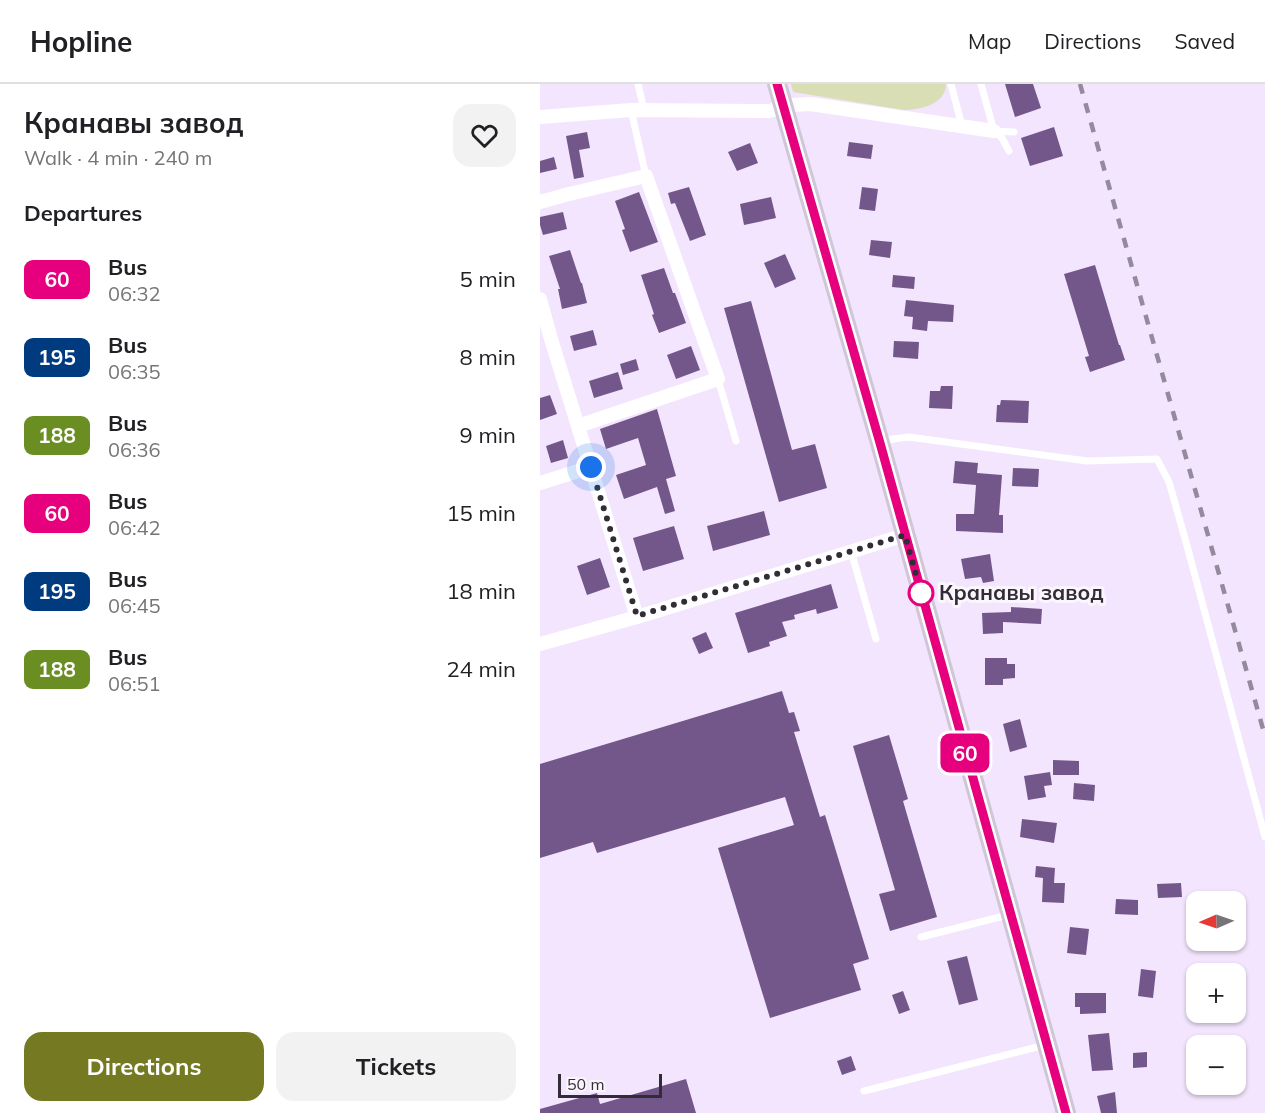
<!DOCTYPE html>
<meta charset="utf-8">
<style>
:root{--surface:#fff;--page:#f2f2f2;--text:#202124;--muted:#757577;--line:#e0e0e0;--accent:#747922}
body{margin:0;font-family:Mulish,sans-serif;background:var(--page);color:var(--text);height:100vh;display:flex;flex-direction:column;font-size:22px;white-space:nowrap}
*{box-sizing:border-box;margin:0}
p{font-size:20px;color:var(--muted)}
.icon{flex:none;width:33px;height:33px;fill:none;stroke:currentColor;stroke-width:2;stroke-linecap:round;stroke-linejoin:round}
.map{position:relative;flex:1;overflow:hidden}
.side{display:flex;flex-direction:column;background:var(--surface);width:540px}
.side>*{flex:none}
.badge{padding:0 12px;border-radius:9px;font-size:21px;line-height:39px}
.needle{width:39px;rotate:268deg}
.fabs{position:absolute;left:646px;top:807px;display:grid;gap:12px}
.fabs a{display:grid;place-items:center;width:60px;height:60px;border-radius:12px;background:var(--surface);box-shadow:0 2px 4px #0004;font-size:30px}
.scale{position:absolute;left:18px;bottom:15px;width:104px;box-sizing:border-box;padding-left:6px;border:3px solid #322c37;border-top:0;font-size:16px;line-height:21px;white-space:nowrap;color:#322c37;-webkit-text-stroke:4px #faf6fc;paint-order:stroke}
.you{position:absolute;width:30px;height:30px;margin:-15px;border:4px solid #fff;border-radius:50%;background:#1a73e8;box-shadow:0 0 0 9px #1a73e833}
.map>.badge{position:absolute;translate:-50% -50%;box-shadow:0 0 0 3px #fff}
h2{padding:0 24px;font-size:22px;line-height:54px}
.round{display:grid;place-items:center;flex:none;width:63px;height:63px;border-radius:18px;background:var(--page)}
.summary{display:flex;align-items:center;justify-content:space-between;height:102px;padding:0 24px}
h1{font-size:28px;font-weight:700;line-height:45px}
.action{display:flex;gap:12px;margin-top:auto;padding:12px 24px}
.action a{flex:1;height:69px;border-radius:18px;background:var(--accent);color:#fff;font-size:24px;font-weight:700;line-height:69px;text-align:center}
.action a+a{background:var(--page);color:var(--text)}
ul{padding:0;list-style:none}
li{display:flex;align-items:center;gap:18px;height:78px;padding:0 24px}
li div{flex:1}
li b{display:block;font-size:22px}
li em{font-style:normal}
li .badge{min-width:66px;font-weight:700;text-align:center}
header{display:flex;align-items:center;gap:36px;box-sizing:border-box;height:84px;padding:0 30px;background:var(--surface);border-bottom:2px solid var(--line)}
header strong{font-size:28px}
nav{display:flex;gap:33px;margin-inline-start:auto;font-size:21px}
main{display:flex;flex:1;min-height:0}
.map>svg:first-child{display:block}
</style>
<header>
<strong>Hopline</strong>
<nav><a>Map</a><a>Directions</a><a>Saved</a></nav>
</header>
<main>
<section class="side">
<div class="summary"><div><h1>Кранавы завод</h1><p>Walk · 4 min · 240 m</p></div><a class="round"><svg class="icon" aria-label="heart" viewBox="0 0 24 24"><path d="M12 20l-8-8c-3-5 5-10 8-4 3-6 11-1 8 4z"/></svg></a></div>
<h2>Departures</h2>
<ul>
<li><span class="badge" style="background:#e6007e;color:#fff">60</span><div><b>Bus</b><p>06:32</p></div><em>5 min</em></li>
<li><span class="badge" style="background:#003b80;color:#fff">195</span><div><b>Bus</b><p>06:35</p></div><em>8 min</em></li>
<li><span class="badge" style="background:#6b8e23;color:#fff">188</span><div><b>Bus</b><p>06:36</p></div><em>9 min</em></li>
<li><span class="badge" style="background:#e6007e;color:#fff">60</span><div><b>Bus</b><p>06:42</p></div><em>15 min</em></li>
<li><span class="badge" style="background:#003b80;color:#fff">195</span><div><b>Bus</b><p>06:45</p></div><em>18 min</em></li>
<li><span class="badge" style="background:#6b8e23;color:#fff">188</span><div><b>Bus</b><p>06:51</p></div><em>24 min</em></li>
</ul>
<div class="action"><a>Directions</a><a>Tickets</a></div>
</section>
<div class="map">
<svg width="725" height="1029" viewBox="0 0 725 1029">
<rect width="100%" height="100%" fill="#f2e5fd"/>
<path fill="#dadeb5" d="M251 0H406C406 20 380 26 364 26L253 8Z"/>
<path fill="#74578a" d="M465 0H493L501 24 475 33Z
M514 43 523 72 490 82 481 54Z
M47 48 50 64 39 66 44 93 34 95 26 52Z
M309 58 333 61 331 75 307 72Z
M210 59 218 79 197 87 188 68Z
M14 73 17 85 0 89V77Z
M149 103 166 151 150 157 135 119 131 120 128 109Z
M322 103 338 105 335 127 319 125Z
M99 108 118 158 90 168 82 146 85 145 75 117Z
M231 113 236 134 204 141 200 120Z
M23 128 27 145 3 151 0 141V133Z
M331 156 352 158 350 174 329 171Z
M30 166 41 199H42L47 219 22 225 18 205H20L9 172Z
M245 170 256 195 235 204 224 179Z
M555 181 579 261H580L585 276 550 288 545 273 549 272 524 190Z
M124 184 133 209H135L146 239 119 249 112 231 114 230 101 191Z
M353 191 375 193 374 205 352 203Z
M366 216 414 221 413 238 388 237 387 247 372 245 373 233 364 232Z
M211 217 252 366 275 360 287 404 239 418 184 224Z
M53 246 57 261 34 267 30 252Z
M354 257 379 258 378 275 353 273Z
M151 262 160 286 136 295 127 271Z
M96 275 99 286 83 291 80 280Z
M78 288 83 305 54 314 49 297Z
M401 302H413L412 325 389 324 390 307H400Z
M10 311 17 330 0 336V314Z
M461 316 489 317 488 339 456 338 457 321H460Z
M117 325 136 392 126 395 135 427 125 430 117 403 84 415 76 391 106 381 98 354 66 365 60 345Z
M23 356 28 374 11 379 6 362Z
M415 377 438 379 437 389 462 391 459 431H463V449L416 447V430H434L436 401 413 399Z
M473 384 499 385 498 403 472 402Z
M224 427 230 451 173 467 167 442Z
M134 442 144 475 103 487 93 454Z
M450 470 454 497 443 499 441 493 425 495 421 475Z
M60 474 70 503 47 511 37 482Z
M291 500 298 524 277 530 276 525 254 531 255 535 242 538 247 552 229 558 230 562 208 569 195 529Z
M471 523 502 525 501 540 463 538V549L443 550 442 529 471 528Z
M166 548 173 564 159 570 152 554Z
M445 574H467V580H475V594L463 595V601H445Z
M242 607 249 629 254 628 260 647 254 648 280 733 285 731 329 875 313 880 321 906 230 934 178 764 254 741 245 713 57 769 53 758 0 774V680Z
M480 635 487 663 470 668 463 640Z
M349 651 368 715 363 717 397 833 350 847 339 810 355 806 313 662Z
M513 676 539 677V691H513Z
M510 688 512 701 504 702 506 713 488 716 484 692Z
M534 699 555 701 554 717 533 715Z
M482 735 517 739 514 759 480 753Z
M496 782 515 784 514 799H525L524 819 502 818 503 794 495 793Z
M641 799 642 813 618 814 617 800Z
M576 815 598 816V831L575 830Z
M530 843 549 845 546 871 527 869Z
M427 872 438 916 419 921 407 877Z
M601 885 616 887 613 914 598 912Z
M363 907 370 926 359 930 352 911Z
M535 909H566V929L540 930V923H535Z
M569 949 573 986 552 987 548 951Z
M607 968V983L593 984V969Z
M311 972 316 986 302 991 297 977Z
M146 995 156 1029H0V1025L57 1009 60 1020Z
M575 1008 577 1029H561L557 1012Z"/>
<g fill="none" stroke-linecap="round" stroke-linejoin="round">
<path stroke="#fff" stroke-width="7" d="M98 0 104 26
M411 0 422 42
M441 0 454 47 462 54 469 67
M91 26 106 92
M454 47 474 48
M178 295 196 357
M342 358 353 355 369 353 547 377 617 375 629 398 646 458 725 753
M311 467 336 555
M381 853 468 831
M324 1007 505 961"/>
<path stroke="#fff" stroke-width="14" d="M0 33 91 26 229 27 252 21 270 20 454 47
M0 118 29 110 106 92 178 295 38 342
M0 215 11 255 97 533
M0 399 51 383
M0 560 97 533 365 451"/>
<path stroke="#cfc6d7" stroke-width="20" d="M237 0 340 359 526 1029"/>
<path stroke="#948a9c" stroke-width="4.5" stroke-dasharray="10 10" stroke-linecap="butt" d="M540 0 725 652"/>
</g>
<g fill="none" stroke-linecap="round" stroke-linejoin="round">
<g stroke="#fff" stroke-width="14">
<path id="line" d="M237 0 340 359 526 1029"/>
</g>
<use href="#line" stroke="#e6007e" stroke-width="9"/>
<path stroke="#322c37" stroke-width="6" stroke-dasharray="0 10.8" d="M51 383 97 532 365 451 381 509"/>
</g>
<circle fill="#fff" stroke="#e6007e" stroke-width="3" cx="381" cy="509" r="12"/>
<g text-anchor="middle" stroke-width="6" stroke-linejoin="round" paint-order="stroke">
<g font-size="21" font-weight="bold" fill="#322c37" stroke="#faf6fc" text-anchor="start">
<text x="399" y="516">Кранавы завод</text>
</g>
</g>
</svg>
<div class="fabs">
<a><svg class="needle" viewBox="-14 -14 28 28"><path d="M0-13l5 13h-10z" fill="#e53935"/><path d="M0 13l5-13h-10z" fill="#757577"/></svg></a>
<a>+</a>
<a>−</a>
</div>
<div class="scale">50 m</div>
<div class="you" style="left:51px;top:383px"></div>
<b class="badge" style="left:425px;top:669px;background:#e6007e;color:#fff">60</b>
</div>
</main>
